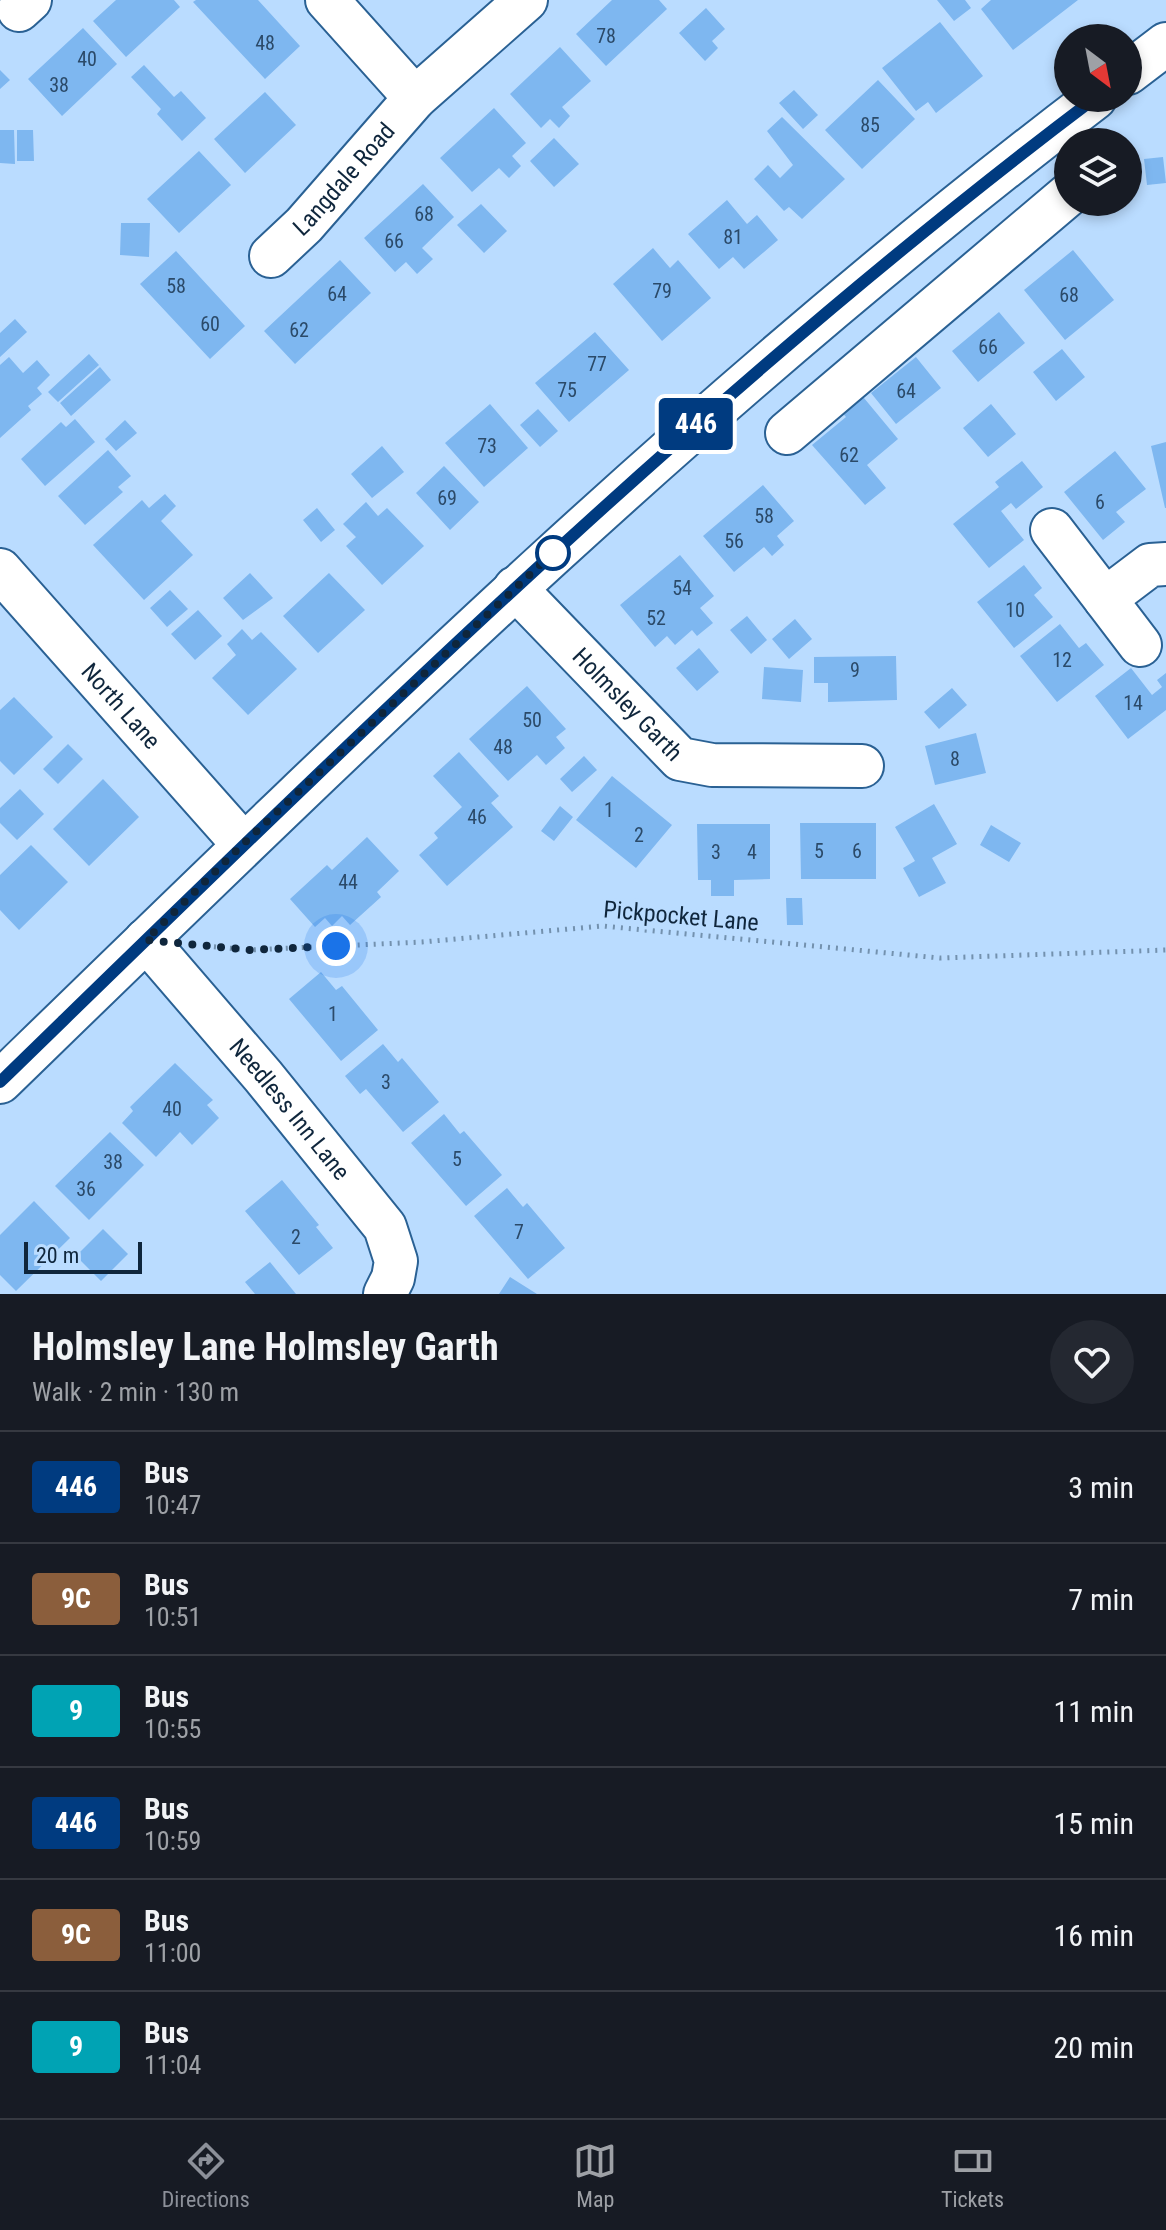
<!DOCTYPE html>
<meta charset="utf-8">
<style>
:root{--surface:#171b24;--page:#242831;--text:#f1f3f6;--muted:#9ea1a6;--line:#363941;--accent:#8c9099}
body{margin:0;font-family:"Roboto Condensed",sans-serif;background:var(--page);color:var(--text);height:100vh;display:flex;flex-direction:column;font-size:30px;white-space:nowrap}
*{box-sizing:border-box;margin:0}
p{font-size:26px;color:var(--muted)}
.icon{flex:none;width:44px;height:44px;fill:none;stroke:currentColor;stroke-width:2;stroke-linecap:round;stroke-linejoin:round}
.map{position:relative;height:1294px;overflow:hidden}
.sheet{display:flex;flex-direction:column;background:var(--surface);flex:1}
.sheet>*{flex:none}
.badge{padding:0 16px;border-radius:6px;font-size:28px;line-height:52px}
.needle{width:52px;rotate:148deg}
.fabs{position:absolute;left:1054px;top:24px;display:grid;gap:16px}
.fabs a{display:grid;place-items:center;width:88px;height:88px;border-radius:50%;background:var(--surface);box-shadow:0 4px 12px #0003;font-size:40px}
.scale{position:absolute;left:24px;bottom:20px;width:118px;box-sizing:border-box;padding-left:8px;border:4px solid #0f263c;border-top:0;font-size:22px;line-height:28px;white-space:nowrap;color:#0f263c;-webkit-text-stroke:6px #badcff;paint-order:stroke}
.you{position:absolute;width:40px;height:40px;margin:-20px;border:6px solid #fff;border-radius:50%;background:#1a73e8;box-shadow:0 0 0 12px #1a73e833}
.map>.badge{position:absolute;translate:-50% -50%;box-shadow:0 0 0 4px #fff}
.round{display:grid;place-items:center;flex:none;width:84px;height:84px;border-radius:42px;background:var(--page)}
.headline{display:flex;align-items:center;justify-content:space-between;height:136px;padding:0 32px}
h1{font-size:38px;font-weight:700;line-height:60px}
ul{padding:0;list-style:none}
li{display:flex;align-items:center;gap:24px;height:112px;padding:0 32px;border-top:2px solid var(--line)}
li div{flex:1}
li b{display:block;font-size:30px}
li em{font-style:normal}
li .badge{min-width:88px;font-weight:700;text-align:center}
.tab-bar{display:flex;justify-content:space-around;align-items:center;height:112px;border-top:2px solid var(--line);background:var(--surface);font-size:22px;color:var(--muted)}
.tab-bar a{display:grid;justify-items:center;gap:4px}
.tab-bar .on{color:var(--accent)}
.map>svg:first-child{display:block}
</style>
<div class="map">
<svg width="1166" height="1294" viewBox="0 0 1166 1294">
<rect width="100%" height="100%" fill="#badcff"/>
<path fill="#7eb7f0" d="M116 0H174L180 7 126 57 93 21Z
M196 0H258L300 46 265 79 193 2Z
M612 0H659L667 9 606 66 576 34Z
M937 0H965L971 8 954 21Z
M991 0H1078L1013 50 981 9Z
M706 8 725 29 712 41 718 48 705 61 679 33Z
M940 22 983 76 936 113 928 102 916 111 882 68Z
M83 28 117 64 62 116 28 79Z
M560 47 591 81 562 107 570 116 559 128 550 119 541 128 510 94Z
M144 65 174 97 181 91 206 118 182 141 157 114 161 109 131 77Z
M0 70 10 80 0 89Z
M878 80 915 119 862 169 825 130Z
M794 90 818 115 803 129 779 103Z
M265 92 296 125 245 173 214 139Z
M494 108 526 143 512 156 521 166 509 178 499 168 472 192 440 158Z
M782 117 845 179 802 219 789 207 784 211 754 179 768 165 780 178 793 165 767 131Z
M0 130H14L15 164 0 163Z
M17 130H33L34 161H17Z
M554 138 579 164 554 187 530 161Z
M199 151 231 185 179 233 147 199Z
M1163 157 1166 183 1147 185 1144 159Z
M423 184 454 217 422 248 433 259 417 274 406 262 395 272 364 238Z
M727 200 747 224 757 215 778 240 744 269 733 257 719 269 688 234Z
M481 204 507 231 484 253 457 225Z
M121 223H150L149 257 120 255Z
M653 248 670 268 678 260 711 298 662 341 613 284Z
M1073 250 1114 300 1065 340 1024 290Z
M176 251 245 326 210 359 140 284Z
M340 260 371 293 295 364 264 331Z
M999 312 1025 343 978 382 952 351Z
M15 319 27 332 0 357V333Z
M595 332 629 370 569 422 535 383Z
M1062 349 1085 377 1056 401 1033 372Z
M89 354 99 365 58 402 48 392Z
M9 357 23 373 37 360 50 375 37 388 42 394 28 406 31 410 0 438V365Z
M916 357 941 388 896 424 871 393Z
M100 367 111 380 71 416 60 403Z
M859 392 898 439 867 465 886 488 865 505 812 445 846 417 839 409Z
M490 404 528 448 484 487 445 443Z
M991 404 1016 434 988 457 963 428Z
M538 409 558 431 540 447 520 425Z
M75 419 95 442 45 486 21 459 61 422 66 427Z
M125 420 137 433 116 451 105 439Z
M1166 442V508H1165L1151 446Z
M382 446 404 472 372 498 351 474Z
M108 450 131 476 118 487 123 492 85 525 58 496Z
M1115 451 1146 489 1116 512 1125 522 1103 540 1064 492Z
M1022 461 1043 487 1016 509 1011 503 1001 511 1024 540 989 568 953 524 999 487 995 482Z
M444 466 479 502 450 530 416 493Z
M763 485 794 521 777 536 784 545 772 556 764 547 734 572 703 536Z
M165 494 176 506 161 521 193 555 144 600 93 545 142 500 149 508Z
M366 502 378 516 387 508 424 546 382 585 346 546 356 537 343 524Z
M317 508 335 530 321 542 303 520Z
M680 555 714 596 700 608 713 623 697 636 692 630 675 645 667 636 655 647 620 605Z
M1024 565 1042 588 1034 595 1053 617 1014 648 977 602Z
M250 573 273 598 243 620 223 598Z
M329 573 365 610 318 653 283 616Z
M170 590 188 609 167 627 150 608Z
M198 610 222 636 195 660 171 634Z
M747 616 767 640 751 654 730 630Z
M795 619 812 639 789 659 772 639Z
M1060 624 1079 648 1086 643 1104 665 1057 702 1020 656Z
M242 629 252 640 261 632 297 669 248 715 212 678 236 655 227 644Z
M699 648 719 672 697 691 676 668Z
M896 656 897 700 828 702V683H814V657Z
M764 667 803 670 801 702 762 699Z
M1131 668 1152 695 1162 687 1157 680 1166 673V710L1128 739 1095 696Z
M527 686 566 729 556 737 565 748 546 765 537 755 508 781 469 739Z
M952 688 967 705 939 729 924 712Z
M14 697 53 737 14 775 0 761V710Z
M976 733 986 773 935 785 925 746Z
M68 744 83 759 58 784 43 769Z
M459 752 499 796 491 803 513 827 447 886 419 855 438 838 434 833 462 807 433 776Z
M584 756 597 770 572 792 560 779Z
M612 776 672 825 636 868 576 820Z
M103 779 139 817 89 866 53 829Z
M20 789 44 814 17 840 0 823V808Z
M934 804 957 844 932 858 946 883 919 897 903 868 915 861 895 827Z
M560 806 573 817 554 841 541 831Z
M800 823H876V879H801Z
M697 824H770V879L734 880V896H711V880H698Z
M991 825 1021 843 1009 862 980 845Z
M367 837 399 871 377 892 381 897 350 925 342 916 332 926 325 918 315 927 290 899 327 865 332 870Z
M31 845 68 882 19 930 0 910V875Z
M786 898H802L803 925H787Z
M321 972 336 990 342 986 378 1030 341 1061 289 999Z
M383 1044 398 1062 402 1058 439 1102 403 1132 366 1089 360 1094 345 1076Z
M175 1063 213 1100 207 1105 219 1118 192 1145 180 1132 156 1157 122 1123 133 1111 130 1107Z
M444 1114 460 1134 464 1131 502 1175 466 1206 411 1143Z
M110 1132 144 1165 89 1220 55 1186Z
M282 1180 319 1225 316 1227 333 1248 299 1275 245 1211Z
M507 1188 523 1207 527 1203 565 1248 528 1279 474 1216Z
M34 1201 70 1238 16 1291 0 1275V1235Z
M103 1229 128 1254 101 1281 76 1256Z
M270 1262 296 1294H255L245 1282Z
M510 1277 537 1294H499Z"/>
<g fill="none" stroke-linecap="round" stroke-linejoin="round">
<g stroke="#2a6194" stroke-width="46">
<g id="minor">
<path d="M327 0 415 98"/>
<path d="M19 10 30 0"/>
<path d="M1128 73 1166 44"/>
<path id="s1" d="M271 256 304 225 415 98 526 0"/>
<path d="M787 433 1068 195"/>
<path d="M1052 530 1105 599"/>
<path id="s2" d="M0 570 243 844"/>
<path id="s3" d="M515 588 680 759 712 765 862 766"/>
<path d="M1140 645 1105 599 1150 565 1166 564"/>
<path id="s4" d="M146 940 263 1076 385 1227 396 1261 393 1278 385 1294"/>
<path d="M0 1082C352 740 703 396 1095 98"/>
</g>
</g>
<path stroke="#7391ae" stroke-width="5" stroke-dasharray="2 6" stroke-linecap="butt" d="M206 946 250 950 422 942 603 926 940 958 1166 950"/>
<use href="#minor" stroke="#fff" stroke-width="42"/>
</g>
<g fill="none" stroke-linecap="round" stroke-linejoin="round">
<g stroke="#fff" stroke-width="18">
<path id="line" d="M0 1082C352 740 702 394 1095 98"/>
</g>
<use href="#line" stroke="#003b80" stroke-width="12"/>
<path stroke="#0f263c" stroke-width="8" stroke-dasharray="0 14.4" d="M336 946 250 950 146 940 243 844 556 550 553 553"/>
</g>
<circle fill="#fff" stroke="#003b80" stroke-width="4" cx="553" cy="553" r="16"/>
<g text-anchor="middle" stroke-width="7" stroke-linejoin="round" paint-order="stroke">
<g font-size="20" fill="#2b4a69">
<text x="606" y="43">78</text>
<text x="265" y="50">48</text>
<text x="87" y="66">40</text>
<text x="59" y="92">38</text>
<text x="870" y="132">85</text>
<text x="424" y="221">68</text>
<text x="733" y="244">81</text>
<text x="394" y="248">66</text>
<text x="176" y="293">58</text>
<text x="662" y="298">79</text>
<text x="337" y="301">64</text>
<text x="1069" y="302">68</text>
<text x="210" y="331">60</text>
<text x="299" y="337">62</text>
<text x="988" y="354">66</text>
<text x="597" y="371">77</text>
<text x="567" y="397">75</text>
<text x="906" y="398">64</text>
<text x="487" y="453">73</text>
<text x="849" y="462">62</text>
<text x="447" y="505">69</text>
<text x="1100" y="509">6</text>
<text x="764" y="523">58</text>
<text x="734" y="548">56</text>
<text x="682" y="595">54</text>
<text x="1015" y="617">10</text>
<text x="656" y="625">52</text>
<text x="1062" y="667">12</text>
<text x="855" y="677">9</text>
<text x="1133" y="710">14</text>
<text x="532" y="727">50</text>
<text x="503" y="754">48</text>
<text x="955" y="766">8</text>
<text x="609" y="817">1</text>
<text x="477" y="824">46</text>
<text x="639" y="842">2</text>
<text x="819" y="858">5</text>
<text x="857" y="858">6</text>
<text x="716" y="859">3</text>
<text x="752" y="859">4</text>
<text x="348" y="889">44</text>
<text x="333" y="1021">1</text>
<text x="386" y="1089">3</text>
<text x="172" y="1116">40</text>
<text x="457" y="1166">5</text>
<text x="113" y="1169">38</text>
<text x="86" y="1196">36</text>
<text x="519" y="1239">7</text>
<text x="296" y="1244">2</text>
</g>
<g font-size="24" fill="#0f263c" stroke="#badcff">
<text dy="8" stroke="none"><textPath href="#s1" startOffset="106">Langdale Road</textPath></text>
<text dy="8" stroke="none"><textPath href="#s3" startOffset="162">Holmsley Garth</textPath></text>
<text dy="8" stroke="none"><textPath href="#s2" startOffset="182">North Lane</textPath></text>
<text transform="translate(681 916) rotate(5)" y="8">Pickpocket Lane</text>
<text dy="8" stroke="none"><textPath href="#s4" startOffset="222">Needless Inn Lane</textPath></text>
</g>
</g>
</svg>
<div class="fabs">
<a><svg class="needle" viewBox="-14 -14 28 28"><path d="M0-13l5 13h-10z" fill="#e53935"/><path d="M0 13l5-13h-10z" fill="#9ea1a6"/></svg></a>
<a><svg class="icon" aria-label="layers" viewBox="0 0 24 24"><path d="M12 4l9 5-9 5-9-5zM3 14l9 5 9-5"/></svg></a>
</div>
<div class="scale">20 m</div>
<div class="you" style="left:336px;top:946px"></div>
<b class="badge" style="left:696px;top:424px;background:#003b80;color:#fff">446</b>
</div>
<section class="sheet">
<div class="headline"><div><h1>Holmsley Lane Holmsley Garth</h1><p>Walk · 2 min · 130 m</p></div><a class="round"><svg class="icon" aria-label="heart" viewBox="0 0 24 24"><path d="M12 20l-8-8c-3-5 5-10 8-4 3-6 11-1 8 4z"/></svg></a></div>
<ul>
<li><span class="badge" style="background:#003b80;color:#fff">446</span><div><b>Bus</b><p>10:47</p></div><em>3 min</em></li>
<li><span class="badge" style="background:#8b5e3c;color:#fff">9C</span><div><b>Bus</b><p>10:51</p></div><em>7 min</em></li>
<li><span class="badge" style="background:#00a3b4;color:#fff">9</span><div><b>Bus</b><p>10:55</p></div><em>11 min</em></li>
<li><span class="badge" style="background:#003b80;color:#fff">446</span><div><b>Bus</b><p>10:59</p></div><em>15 min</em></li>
<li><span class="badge" style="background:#8b5e3c;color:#fff">9C</span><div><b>Bus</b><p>11:00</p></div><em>16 min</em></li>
<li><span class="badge" style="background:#00a3b4;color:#fff">9</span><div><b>Bus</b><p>11:04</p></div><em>20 min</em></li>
</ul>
</section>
<nav class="tab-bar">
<a class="on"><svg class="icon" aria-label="directions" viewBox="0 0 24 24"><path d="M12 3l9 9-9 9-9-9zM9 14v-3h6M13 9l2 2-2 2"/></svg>Directions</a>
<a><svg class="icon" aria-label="map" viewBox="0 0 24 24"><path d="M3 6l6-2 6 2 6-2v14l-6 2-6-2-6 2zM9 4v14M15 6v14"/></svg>Map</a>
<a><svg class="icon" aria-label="tickets" viewBox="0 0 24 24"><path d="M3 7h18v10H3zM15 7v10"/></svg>Tickets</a>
</nav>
